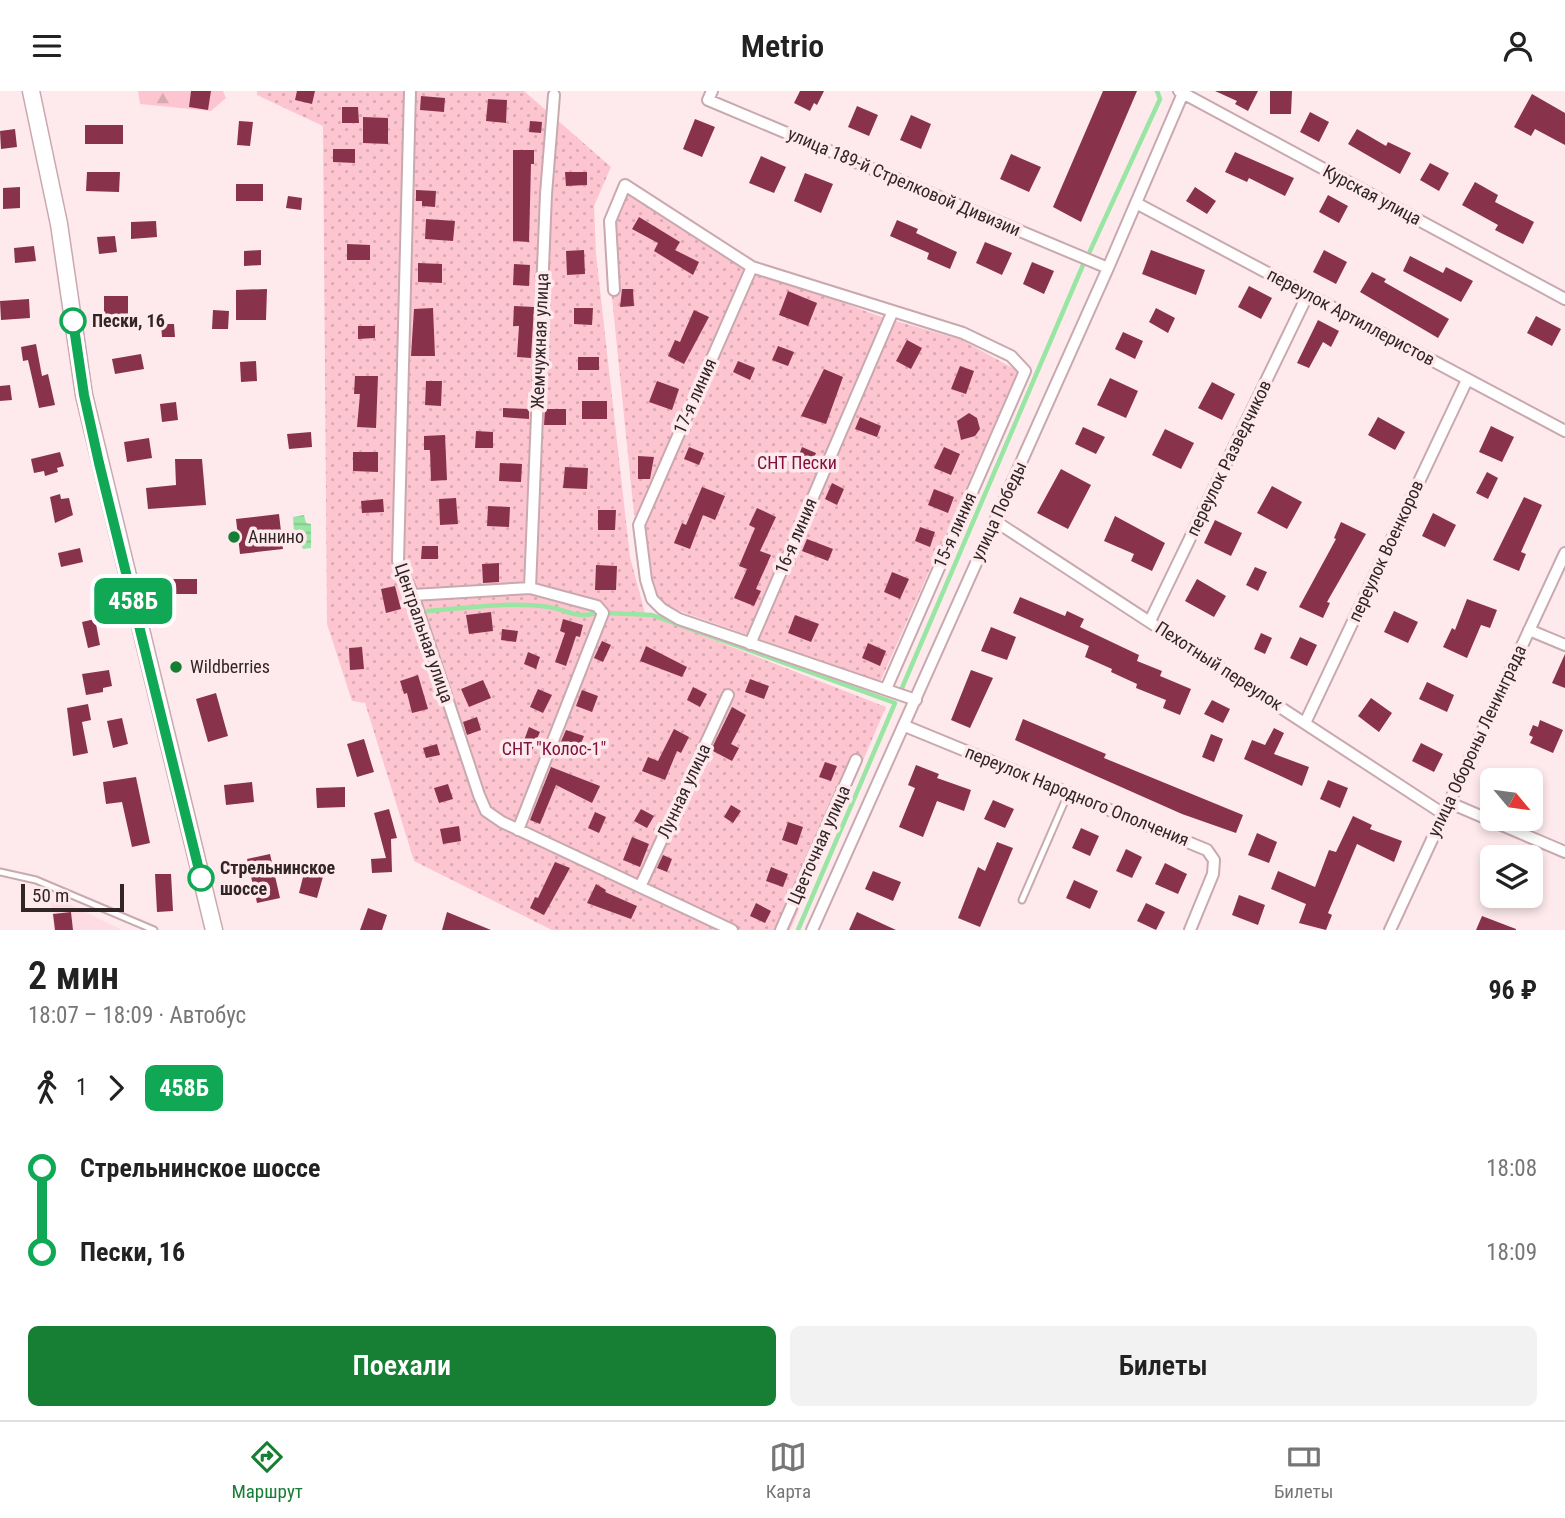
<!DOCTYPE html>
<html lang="ru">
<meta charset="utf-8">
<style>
:root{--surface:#fff;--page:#f2f2f2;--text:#222;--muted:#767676;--line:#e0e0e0;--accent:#167f34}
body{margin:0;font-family:"Roboto Condensed",sans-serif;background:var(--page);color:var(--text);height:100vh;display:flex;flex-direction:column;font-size:26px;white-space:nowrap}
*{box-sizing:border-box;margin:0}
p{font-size:23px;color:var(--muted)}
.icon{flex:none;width:38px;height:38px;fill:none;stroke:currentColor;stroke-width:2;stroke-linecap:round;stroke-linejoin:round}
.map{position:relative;height:839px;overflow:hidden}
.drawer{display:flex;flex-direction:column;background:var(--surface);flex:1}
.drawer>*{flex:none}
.badge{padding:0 14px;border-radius:10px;font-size:24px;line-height:46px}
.needle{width:46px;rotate:119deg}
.buttons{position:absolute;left:1480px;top:677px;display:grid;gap:14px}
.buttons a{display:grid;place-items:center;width:63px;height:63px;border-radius:10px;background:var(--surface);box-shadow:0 4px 10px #0003;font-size:35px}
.scale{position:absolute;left:21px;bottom:18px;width:103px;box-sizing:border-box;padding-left:7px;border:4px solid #312527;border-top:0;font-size:19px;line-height:24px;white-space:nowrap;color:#312527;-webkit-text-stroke:5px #feeaed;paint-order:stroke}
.map>.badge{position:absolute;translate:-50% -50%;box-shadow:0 0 0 4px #fff}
.legs{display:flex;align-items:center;gap:10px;height:77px;padding:0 28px;font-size:23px}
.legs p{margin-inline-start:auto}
.overview{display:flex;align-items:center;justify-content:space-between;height:119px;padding:0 28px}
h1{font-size:38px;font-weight:600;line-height:52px}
.primary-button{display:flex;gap:14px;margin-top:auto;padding:14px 28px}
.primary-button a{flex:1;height:80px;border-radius:10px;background:var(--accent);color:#fff;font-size:28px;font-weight:600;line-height:80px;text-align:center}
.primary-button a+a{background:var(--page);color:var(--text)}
ul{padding:0 28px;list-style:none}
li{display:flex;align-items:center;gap:24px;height:84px;font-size:26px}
li i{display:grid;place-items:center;width:10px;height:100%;margin:0 9px;background:currentColor}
li i::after{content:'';width:18px;height:18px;margin:-9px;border:5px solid;border-radius:50%;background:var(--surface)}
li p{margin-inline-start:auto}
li:first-child i{background:linear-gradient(#0000 50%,currentColor 0)}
li:last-child i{background:linear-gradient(currentColor 50%,#0000 0)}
header{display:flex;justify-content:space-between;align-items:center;height:91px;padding:0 28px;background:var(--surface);font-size:32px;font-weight:600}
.tab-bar{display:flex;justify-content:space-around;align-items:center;height:98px;border-top:2px solid var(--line);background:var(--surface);font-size:19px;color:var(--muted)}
.tab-bar a{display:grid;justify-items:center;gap:4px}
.tab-bar .active{color:var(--accent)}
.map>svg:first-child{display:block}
</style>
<header><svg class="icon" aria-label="menu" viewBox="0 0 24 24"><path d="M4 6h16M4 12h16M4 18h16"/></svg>Metrio<svg class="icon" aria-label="person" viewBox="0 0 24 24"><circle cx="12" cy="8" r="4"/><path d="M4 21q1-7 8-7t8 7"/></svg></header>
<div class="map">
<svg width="1565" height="839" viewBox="0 0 1565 839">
<defs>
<pattern id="forest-firs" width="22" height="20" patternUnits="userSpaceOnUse" patternTransform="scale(1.75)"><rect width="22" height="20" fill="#fdc5d0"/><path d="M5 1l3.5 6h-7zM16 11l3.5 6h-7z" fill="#d9a9b3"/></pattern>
<pattern id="garden-dots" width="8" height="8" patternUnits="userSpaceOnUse" patternTransform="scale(1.75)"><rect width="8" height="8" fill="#fdc5d0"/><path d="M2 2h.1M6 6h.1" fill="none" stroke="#d9a9b3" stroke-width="1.8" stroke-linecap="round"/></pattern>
<pattern id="water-rules" width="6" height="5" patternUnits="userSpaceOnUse" patternTransform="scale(1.75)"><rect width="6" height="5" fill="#99e5a3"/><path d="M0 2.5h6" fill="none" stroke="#84c48c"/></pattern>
</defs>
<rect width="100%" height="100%" fill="#feeaed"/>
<path fill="#ffdce3" d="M51 812H67L122 839H54Z"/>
<path fill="url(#forest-firs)" d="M138 0H223L226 7 211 20 140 13Z"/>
<path fill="url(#garden-dots)" d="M257 0H524L611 76 594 115 596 163 630 466 645 522 886 616 790 839H552L414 770 365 612 352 610 327 533 323 35 257 4Z
M618 95 744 176 879 225 962 249 1018 280 880 591 685 522C674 517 659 512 654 500 642 473 658 449 634 423L604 128Z"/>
<path fill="url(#water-rules)" d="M304 424 306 432 311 433V457L303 458 294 440 293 426Z"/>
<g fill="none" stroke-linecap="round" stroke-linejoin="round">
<path stroke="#99e5a3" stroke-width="4.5" d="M1090 160 1160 8 1157 0
M428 520C468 517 510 510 549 516 567 519 577 528 596 522
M607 522 652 524 895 612 798 839
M902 597 1083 174"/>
</g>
<path fill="#88334b" d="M191 0H211L208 19 189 16Z
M297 0H315L312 13 295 9Z
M800 0H824L817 14 814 12 810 20 794 12Z
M1103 0H1137L1081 131 1053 116Z
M1215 0H1258L1248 20 1235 13 1237 10Z
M1270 0H1292L1291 23H1270Z
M1532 3 1565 22V54L1535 38 1531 45 1514 36Z
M421 5 445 7 444 21 420 19Z
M488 8 507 9 506 32 486 30Z
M857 15 878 24 869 45 848 36Z
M342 16H358L359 32H342Z
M1310 21 1329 31 1319 51 1300 41Z
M911 24 931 33 921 58 900 49Z
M363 26 388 27V53L363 52Z
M695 28 715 36 702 66 683 58Z
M239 30 253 31 250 55 237 54Z
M530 30 542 31 541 42 529 41Z
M85 34H123V53H85Z
M15 38 17 56 1 58 0 40Z
M1357 38 1386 55 1388 51 1411 62 1400 83 1348 53Z
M333 58H355V72L333 71Z
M513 59H534V73H531L529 151 513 150Z
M1235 61 1294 87 1285 105 1249 87 1247 91 1225 81Z
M1011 63 1041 76 1029 101 1000 88Z
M761 65 786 76 774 102 749 92Z
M1430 72 1449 82 1439 100 1420 89Z
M87 81H120L119 101 86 100Z
M565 81H587V94L566 95Z
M805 82 833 93 821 122 794 110Z
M1475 91 1498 104 1495 111 1534 131 1523 153 1495 139 1498 134 1462 114Z
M236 93H263V110H236Z
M20 96V117L3 118V97Z
M1195 96 1216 110 1207 123 1186 110Z
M416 99 436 100 435 116 422 115V110H416Z
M1328 104 1348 115 1339 132 1319 121Z
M288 105 302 107 301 119 286 117Z
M639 126 680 151 675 159 699 171 693 184 654 160 658 152 632 138Z
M426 128 455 130 453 150 425 148Z
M897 129 918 138 916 142 957 161 950 178 927 168 929 162 890 145Z
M156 130 157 146 131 148V131Z
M115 145 117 161 99 163 97 146Z
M985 151 1012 162 1002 184 976 172Z
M347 153 370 154V169H347Z
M34 155 36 170 15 172 14 157Z
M261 159V174L244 175V160Z
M584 159 585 183 567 184 566 160Z
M1151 159 1205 179 1196 204 1142 183Z
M1324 159 1347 171 1336 193 1313 181Z
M1410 165 1443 182 1446 176 1473 190 1461 211 1403 180Z
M1032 171 1054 180 1044 203 1023 193Z
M418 172 442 173V192L418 191Z
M514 173 530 174 529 195 513 194Z
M1372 181 1386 188 1384 191 1449 228 1438 247 1360 201Z
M1249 195 1272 207 1261 228 1238 216Z
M267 198 266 229H236V199Z
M622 198H633L634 215 620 216Z
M788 200 817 212 808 235 779 224Z
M104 205H128V227H104Z
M29 208 30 227 1 229 0 210Z
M514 215 534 216 531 267 517 266 519 235H513Z
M433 217 435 265H411L414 218Z
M574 217H593L592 234 574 233Z
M1156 217 1175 227 1168 242 1149 231Z
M213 219 229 220 228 238H212Z
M694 219 709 226 684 273 668 265 675 249 680 251Z
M1536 225 1561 238 1552 255 1527 242Z
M1318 229 1339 240 1331 256 1323 251 1309 277 1297 272Z
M161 233H174L175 246H162Z
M358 235H375V247L358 248Z
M1123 241 1143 250 1135 268 1115 258Z
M907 249 922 257 911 278 896 270Z
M36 253 42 285 48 283 55 314 39 317 28 269 23 270 21 256Z
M778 255 794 261 788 275 772 269Z
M141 263 144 278 115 283 112 268Z
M578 266H599V279H578Z
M256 270 257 290 241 291 240 271Z
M738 270 755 277 750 289 733 281Z
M960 275 974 280 966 303 951 298Z
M824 278 843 286 826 333 801 325Z
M355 285H378L376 337 357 336 360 303H354Z
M1110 287 1138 300 1126 327 1097 314Z
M426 290H442L441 315 425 314Z
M657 290 679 298 672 319 649 311Z
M1212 291 1235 303 1222 329 1198 317Z
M10 294 12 309 0 310V295Z
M582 310H607V328H582Z
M176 311 178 329 162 331 160 313Z
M503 317 529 318V328L503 326Z
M545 318H566V334H544Z
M969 322 977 327 980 338 975 345 961 349 957 330Z
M860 326 881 335 877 346 855 338Z
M1378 326 1405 341 1395 359 1368 344Z
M1491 335 1514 346 1502 371 1479 361Z
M1083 336 1105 346 1096 363 1075 353Z
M1165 338 1194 352 1181 378 1152 364Z
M476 340 493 341V357H475Z
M311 341 312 356 289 358 287 343Z
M445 344 447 389 431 390 430 359H424V345Z
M149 347 152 367 127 371 124 351Z
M689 356 704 362 699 374 684 368Z
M802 356 816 362 811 374 797 369Z
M944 356 960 363 951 384 934 377Z
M60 361 64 375 57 377 58 381 45 385 44 380 34 382 31 368Z
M353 361H378V381L353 380Z
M638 365 654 366 650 388H638Z
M175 368H202L206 414 148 418 146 397 176 394Z
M500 372 522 373 521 391 499 390Z
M565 376 588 377 587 398 563 397Z
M1061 378 1091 394 1068 438 1037 422Z
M1487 381 1498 387 1488 408 1476 402Z
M832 392 844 398 837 414 825 408Z
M1272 395 1302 411 1287 438 1257 422Z
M702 396 725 405 715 429 703 424 690 458 674 452 682 432 686 434Z
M934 398 954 406 948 422 928 414Z
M60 403 61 408 69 407 73 424 55 432 50 406Z
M1524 406 1542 414 1521 461 1526 463 1519 480 1493 469Z
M456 407 458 433 440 434 439 408Z
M383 408 384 421 362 422 361 410Z
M488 415 510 416 509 436 487 435Z
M757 417 776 426 760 460 771 464 756 498 761 500 754 515 734 507 747 478 739 475 755 437 749 434Z
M598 419H616L615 439H598Z
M1433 422 1456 434 1445 456 1422 445Z
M279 423 283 458 240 463 236 428Z
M1115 425 1165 452 1152 480 1131 470 1134 463 1104 450Z
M1215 429 1242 442 1231 465 1204 452Z
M1341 431 1366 443 1327 511 1330 512 1323 527 1299 516 1336 448 1334 447Z
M920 436 935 441 930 456 915 450Z
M807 448 833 458 828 470 802 460Z
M422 455H438V468H421Z
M80 457 83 471 61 476 58 462Z
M499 472V491L483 492 482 473Z
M596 474 617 475 616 499H595Z
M1255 476 1267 481 1258 500 1246 494Z
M892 481 909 488 900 508 884 501Z
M168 488H197V503H168Z
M1197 488 1226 505 1214 526 1185 510Z
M395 495 401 518 386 522 381 498Z
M1020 506 1065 525 1067 520 1084 528 1080 536 1139 564 1137 570 1162 580 1160 585 1191 598 1180 624 1163 617 1166 609 1136 597 1137 593 1111 581 1112 578 1085 566 1089 555 1013 522Z
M1467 508 1497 519 1490 537 1481 534 1467 567 1443 556 1452 537 1455 539Z
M1394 520 1418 531 1408 552 1384 541Z
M491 521 493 540 469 543 466 524Z
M795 524 819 533 811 551 788 542Z
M95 528 100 554 88 557 82 531Z
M563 528 583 534 580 546 576 545 566 575 555 571 565 542 560 540Z
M991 536 1016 546 1007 569 981 560Z
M502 538 518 540 516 551 501 549Z
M1261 542 1272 547 1265 563 1254 558Z
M1300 546 1317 554 1307 575 1290 567Z
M602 550 611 554 603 571 594 567Z
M868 552 886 560 880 575 862 567Z
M646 555 687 576 682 586 640 570Z
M362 556 364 578 350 579 349 557Z
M528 561 540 566 536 578 524 573Z
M1565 563V597L1552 592Z
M109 579 112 595 103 597V601L86 604 82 583Z
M971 579 993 587 970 637 951 629Z
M418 584 428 618 412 622 407 602 404 603 400 590Z
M750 588 769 595 764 608 745 601Z
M483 589 491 607 469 616 461 598Z
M1427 591 1454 604 1447 621 1419 608Z
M693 596 707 603 700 616 687 609Z
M538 598 552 604 543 622 530 616Z
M582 599 598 605 592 621 576 615Z
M216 602 228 645 208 651 196 608Z
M1371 607 1392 622 1379 641 1358 625Z
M1212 609 1230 618 1223 632 1204 623Z
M88 613 91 629 82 631 88 662 73 665 67 617Z
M732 616 746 624 731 653 739 657 732 670 711 659Z
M477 626 481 639 467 644 463 631Z
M122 627 128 653 113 657 107 630Z
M1023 628 1106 663 1104 667 1243 724 1236 742 1182 723 1015 649Z
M1540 629 1563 639 1553 662 1530 652 1533 646 1529 644 1533 634 1538 636Z
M529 636 540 641 532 659 522 655Z
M1274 637 1284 642 1274 663 1309 676 1302 695 1244 668 1252 649 1265 654Z
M674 638 689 646 681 662 677 660 665 689 642 680 648 666 658 670Z
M566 639 584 645 578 660 560 653Z
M1211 643 1223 648 1214 671 1202 666Z
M364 648 374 681 357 686 347 653Z
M1421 652 1443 663 1434 681 1412 670Z
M437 653 440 664 426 667 423 657Z
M825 671 837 675 831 690 819 686Z
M916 674 939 683 937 687 971 699 964 720 937 710 923 746 899 736 915 697 908 694Z
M551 676 600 695 592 712 556 694 540 733 530 729Z
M136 686 150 752 132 756 122 711 106 713 103 691Z
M1328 689 1348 697 1340 717 1320 708Z
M252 691 254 711 226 714 224 694Z
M448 693 453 708 439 712 434 697Z
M345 696V716L317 717 316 697Z
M993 709 1014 718 1005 737 984 728Z
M731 714 741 720 733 732 724 726Z
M389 718 397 747 391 748 392 781 372 782 371 768 386 767 374 722Z
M641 718 654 725 647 737 634 730Z
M595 721 606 726 599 742 588 737Z
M1353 725 1372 734 1370 738 1402 750 1394 771 1357 753 1328 822 1332 824 1326 839 1299 832 1306 813 1271 798 1278 780 1315 796 1329 759 1336 761Z
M788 731 803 736 797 754 782 749Z
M459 735 461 750 443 753 440 738Z
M1081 737 1099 745 1090 765 1072 757Z
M1257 742 1277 751 1269 772 1248 764Z
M632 746 649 753 640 776 623 769Z
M997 751 1013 757 980 836 958 827 978 776 985 780Z
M1126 758 1142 766 1132 787 1116 780Z
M270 763 280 807 257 812 247 768Z
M663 764 672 768 667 781 657 777Z
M307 770 326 775 317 807 299 802Z
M555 771 570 777 544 824 530 817 535 806 538 807Z
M1165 772 1187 783 1178 803 1155 793Z
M771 776 788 783 783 796 766 790Z
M873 780 901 791 893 810 865 798Z
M155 783H171L173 820 157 821Z
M1074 789 1098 800 1090 818 1066 807Z
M596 793 606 799 605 801 637 815 631 828 587 812Z
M1239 804 1265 814 1258 834 1232 824Z
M756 812 771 820 765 832 750 825Z
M1146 812 1165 821 1156 839 1137 830Z
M368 817 387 824 382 839H360Z
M71 821 73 839H55L53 823Z
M447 821 491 839H442Z
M857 821 896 839H849Z
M1482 825 1516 838V839H1476Z"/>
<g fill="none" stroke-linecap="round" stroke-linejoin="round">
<g stroke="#c9a9af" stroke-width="9">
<path id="service" d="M0 781 36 789 154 839
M1022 809 1068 703"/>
</g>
<g stroke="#c9a9af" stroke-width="14">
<path id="minor" d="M410 0 398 470 413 504 479 704 486 720 502 731 732 839
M712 0 708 9 1108 177
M1179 0 1565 208
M1136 112 1565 340
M752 176 639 434 646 489 652 508 662 518 679 528 916 609
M614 199 610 130 625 94 752 176 963 242 1011 265 1025 280 886 598
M995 430 1442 722
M530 497 546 103 554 4
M413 504 530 497 597 515 603 522 518 739
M1150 530 1308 203
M1529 539 1565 554
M750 553 892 222
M1305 632 1467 289
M905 635 1207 759 1214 769 1213 783 1190 839
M1450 712 1565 761
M640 796 728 604
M781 839 856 669
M812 839 1108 177 1184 0
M1390 839 1565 462"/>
</g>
<g stroke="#c9a9af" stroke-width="19">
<path id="secondary" d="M31 0 59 133 84 304 214 839"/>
</g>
<use href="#service" stroke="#fff" stroke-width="5"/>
<use href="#minor" stroke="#fff" stroke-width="10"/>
<use href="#secondary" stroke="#fff" stroke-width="16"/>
</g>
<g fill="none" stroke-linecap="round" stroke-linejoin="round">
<g stroke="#fff" stroke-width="16">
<path id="line-1" d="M73 230 84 304 99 372 201 787"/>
</g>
<use href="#line-1" stroke="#10a855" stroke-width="10"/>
</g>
<g fill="#fff" stroke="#10a855" stroke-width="3.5">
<circle cx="73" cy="230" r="12"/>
<circle cx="201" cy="787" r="12"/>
</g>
<g fill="#167f34" stroke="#feeaed" stroke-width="2.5">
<circle cx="234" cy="446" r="7"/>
<circle cx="176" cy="576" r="7"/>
</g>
<g text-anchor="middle" stroke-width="7" stroke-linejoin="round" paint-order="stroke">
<g font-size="18" fill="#312527" stroke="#feeaed">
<text transform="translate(904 91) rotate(23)" y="6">улица 189-й Стрелковой Дивизии</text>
<text transform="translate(1372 104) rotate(28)" y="6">Курская улица</text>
<text transform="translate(1351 226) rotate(28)" y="6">переулок Артиллеристов</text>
<text transform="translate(540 250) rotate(-88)" y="6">Жемчужная улица</text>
<text transform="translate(695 305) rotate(-66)" y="6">17-я линия</text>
<text transform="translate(1229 367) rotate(-64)" y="6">переулок Разведчиков</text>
<text transform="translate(999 420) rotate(-65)" y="6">улица Победы</text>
<text transform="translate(955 439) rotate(-66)" y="6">15-я линия</text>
<text transform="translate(796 445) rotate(-67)" y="6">16-я линия</text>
<text transform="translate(1386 460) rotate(-65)" y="6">переулок Военкоров</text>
<text transform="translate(424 542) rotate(71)" y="6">Центральная улица</text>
<text transform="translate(1219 575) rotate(33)" y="6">Пехотный переулок</text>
<text transform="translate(1477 650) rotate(-65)" y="6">улица Обороны Ленинграда</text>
<text transform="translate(684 700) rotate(-65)" y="6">Лунная улица</text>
<text transform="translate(1077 705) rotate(22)" y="6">переулок Народного Ополчения</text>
<text transform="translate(819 754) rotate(-66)" y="6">Цветочная улица</text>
</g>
<g font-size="18" font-weight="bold" fill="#312527" stroke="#feeaed" text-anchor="start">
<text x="92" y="236">Пески, 16</text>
<text x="220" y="783">Стрельнинское<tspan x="220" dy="21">шоссе</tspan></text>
</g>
<g font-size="18" fill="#82103c" stroke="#feeaed">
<text x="797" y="378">СНТ Пески</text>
<text x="554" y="664">СНТ "Колос-1"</text>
</g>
<g font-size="18" fill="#312527" stroke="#feeaed" text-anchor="start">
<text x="248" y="452">Аннино</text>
<text x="190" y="582">Wildberries</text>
</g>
</g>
</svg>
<div class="buttons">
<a><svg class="needle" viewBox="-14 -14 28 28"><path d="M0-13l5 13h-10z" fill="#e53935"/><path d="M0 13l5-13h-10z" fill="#767676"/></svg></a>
<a><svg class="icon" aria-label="layers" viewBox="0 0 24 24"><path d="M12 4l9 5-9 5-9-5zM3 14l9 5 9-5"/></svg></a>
</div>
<div class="scale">50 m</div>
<b class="badge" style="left:133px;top:510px;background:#10a855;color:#fff">458Б</b>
</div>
<section class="drawer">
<div class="overview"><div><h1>2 мин</h1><p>18:07 – 18:09 · Автобус</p></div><b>96 ₽</b></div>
<div class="legs"><svg class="icon" aria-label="walk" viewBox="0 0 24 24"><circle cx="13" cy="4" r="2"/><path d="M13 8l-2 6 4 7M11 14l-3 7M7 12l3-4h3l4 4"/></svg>1<svg class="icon" aria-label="forward" viewBox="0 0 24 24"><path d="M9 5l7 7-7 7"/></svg><b class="badge" style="background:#10a855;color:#fff">458Б</b></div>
<ul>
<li><i style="color:#10a855"></i><b>Стрельнинское шоссе</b><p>18:08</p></li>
<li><i style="color:#10a855"></i><b>Пески, 16</b><p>18:09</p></li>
</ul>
<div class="primary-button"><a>Поехали</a><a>Билеты</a></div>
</section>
<nav class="tab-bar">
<a class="active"><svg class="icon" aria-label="directions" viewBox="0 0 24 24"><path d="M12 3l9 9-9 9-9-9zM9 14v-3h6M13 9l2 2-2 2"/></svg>Маршрут</a>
<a><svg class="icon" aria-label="map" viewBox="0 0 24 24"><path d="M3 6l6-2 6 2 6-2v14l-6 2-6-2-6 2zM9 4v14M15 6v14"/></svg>Карта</a>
<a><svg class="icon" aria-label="tickets" viewBox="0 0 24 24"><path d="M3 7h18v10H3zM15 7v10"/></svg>Билеты</a>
</nav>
